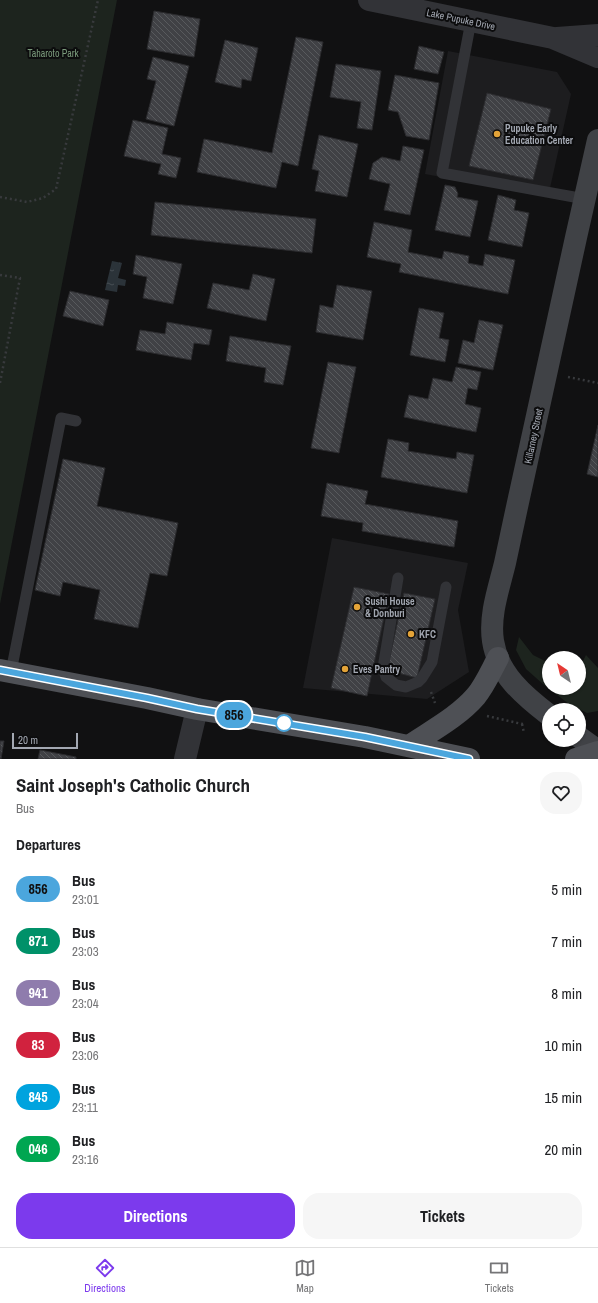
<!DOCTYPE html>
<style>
:root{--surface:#fff;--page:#f6f6f6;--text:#202124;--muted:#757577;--line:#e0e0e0;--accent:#7c3aed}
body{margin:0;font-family:"Archivo Narrow",sans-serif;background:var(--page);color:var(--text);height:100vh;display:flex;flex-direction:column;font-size:15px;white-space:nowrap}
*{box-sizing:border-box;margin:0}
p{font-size:13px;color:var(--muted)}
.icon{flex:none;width:22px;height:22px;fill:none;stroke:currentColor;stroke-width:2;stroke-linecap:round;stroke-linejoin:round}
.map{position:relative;height:759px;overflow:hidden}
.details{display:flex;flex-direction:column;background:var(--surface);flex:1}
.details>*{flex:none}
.badge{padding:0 8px;border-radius:13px;font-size:14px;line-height:26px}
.needle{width:26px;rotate:325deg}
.controls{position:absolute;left:542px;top:651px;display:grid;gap:8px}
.controls a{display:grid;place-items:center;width:44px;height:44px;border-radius:50%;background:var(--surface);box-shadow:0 1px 3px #0004;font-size:20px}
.scale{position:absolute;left:12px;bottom:10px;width:66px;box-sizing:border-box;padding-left:4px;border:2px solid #a3a8b2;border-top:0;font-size:11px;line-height:14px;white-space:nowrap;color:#a3a8b2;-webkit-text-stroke:3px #0c0c0d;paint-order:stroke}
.map>.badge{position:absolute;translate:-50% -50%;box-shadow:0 0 0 2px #fff}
h2{padding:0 16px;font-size:15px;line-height:36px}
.round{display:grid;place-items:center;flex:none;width:42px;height:42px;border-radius:16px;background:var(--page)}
.overview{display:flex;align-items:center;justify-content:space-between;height:68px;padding:0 16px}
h1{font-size:19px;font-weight:700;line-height:30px}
.cta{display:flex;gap:8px;margin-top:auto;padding:8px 16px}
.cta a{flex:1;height:46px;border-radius:16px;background:var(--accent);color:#fff;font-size:16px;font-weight:700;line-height:46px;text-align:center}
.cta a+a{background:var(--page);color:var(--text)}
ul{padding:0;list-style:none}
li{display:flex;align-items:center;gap:12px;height:52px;padding:0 16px}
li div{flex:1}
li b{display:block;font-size:15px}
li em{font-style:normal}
li .badge{min-width:44px;font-weight:700;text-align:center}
.tabs{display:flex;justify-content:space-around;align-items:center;height:56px;border-top:1px solid var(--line);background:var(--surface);font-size:11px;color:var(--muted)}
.tabs a{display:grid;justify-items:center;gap:2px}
.tabs .current{color:var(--accent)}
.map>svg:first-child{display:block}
</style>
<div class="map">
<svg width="598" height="759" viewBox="0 0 598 759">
<defs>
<pattern id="water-ripples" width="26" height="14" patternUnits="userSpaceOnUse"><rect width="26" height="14" fill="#2b3339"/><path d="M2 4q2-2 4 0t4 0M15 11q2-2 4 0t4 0" fill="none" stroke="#474e53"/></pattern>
<pattern id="building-back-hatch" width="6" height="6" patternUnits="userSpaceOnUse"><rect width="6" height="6" fill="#404145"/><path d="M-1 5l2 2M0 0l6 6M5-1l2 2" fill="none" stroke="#585a5d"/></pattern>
</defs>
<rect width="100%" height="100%" fill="#111112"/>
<path fill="#1d1d1f" d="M448 51 557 72 571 94 548 197 425 174Z
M332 538 468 563 458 610 469 672 427 699 303 688Z"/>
<path fill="#1d241e" d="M0 0H117L0 604Z
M519 637 533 655 549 663V688H579V669L586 655 598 668V711L587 713 569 704 544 685 526 669 516 650Z"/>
<path fill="url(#water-ripples)" d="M112 261 122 263 118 278 126 280 125 286 118 285 117 292 105 290Z"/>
<path fill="url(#building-back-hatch)" stroke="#2b2b2e" d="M154 11 200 19 194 57 147 49Z
M296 37 323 42 298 166 282 162 276 188 197 172 204 139 272 153Z
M225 40 258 48 251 81 242 79 241 88 215 82Z
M419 46 444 52 438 74 414 69Z
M153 57 189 66 174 126 146 119 156 81 147 79Z
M336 64 381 71 372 130 357 128 361 102 330 97Z
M395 75 439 83 429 140 406 136 398 112 388 110Z
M487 93 551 109 533 180 469 166Z
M133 120 168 128 162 154 181 158 176 178 158 174 161 164 124 156Z
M319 135 358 144 347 197 315 191 319 171 312 169Z
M403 146 424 150 410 215 384 210 390 184 369 179 373 163 382 157 400 161Z
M445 185 455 187 458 194 457 197 478 201 470 237 435 230Z
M498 195 516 200 514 210 529 213 522 247 488 240Z
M155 202 316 219 312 253 151 235Z
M374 222 412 230 408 252 442 259 444 251 469 256 468 263 483 266 485 254 515 260 508 294 399 272 401 264 367 257Z
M136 255 182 264 173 304 143 298 147 277 133 274Z
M253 274 275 279 266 321 207 308 213 283 249 290Z
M337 285 372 291 363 340 316 332 320 305 333 308Z
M70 291 109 300 103 326 63 316Z
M419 308 444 313 439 338 449 340 445 362 410 355Z
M479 320 503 325 493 370 458 363 463 340 474 343Z
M167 322 212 330 209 345 194 343 191 360 136 350 140 330 165 334Z
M230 336 291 346 283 385 264 382 266 368 226 361Z
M328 362 356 367 339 453 311 448Z
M456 367 481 372 477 390 468 388 465 404 481 408 476 432 404 417 409 395 428 399 433 378 452 382Z
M598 425V477L587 474Z
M388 439 409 443 408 451 456 459 457 452 474 455 467 493 381 477Z
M63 459 105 468 97 506 178 523 167 576 150 573 138 628 94 619 100 590 63 582 60 596 35 590Z
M327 483 368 491 365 504 458 521 454 547 362 531 363 523 321 516Z
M354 587 389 594 367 696 331 688Z
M404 593 435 599 417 678 387 670Z
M0 741H4L1 759H0Z
M40 750 76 757V759H38Z"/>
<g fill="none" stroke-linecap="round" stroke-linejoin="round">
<path stroke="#383a3d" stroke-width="2.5" stroke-dasharray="2 3" stroke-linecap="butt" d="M0 197 27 202 43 198 56 189 98 0
M0 275 20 278 0 383
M568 377 598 383
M431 692 435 703
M487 716 522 724 525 722
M522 724 524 733"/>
<path stroke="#323337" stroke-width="11" d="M471 21 442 173 585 199
M398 578 383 668 386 677 396 685 406 687 418 682 422 678 432 662 446 587
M11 672 61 418 76 421"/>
<path stroke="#323337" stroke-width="22" d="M369 0 553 38 598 57
M557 38 598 35
M185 759 197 709"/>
<path stroke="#404246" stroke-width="22" d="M549 715C524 696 498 674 493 641 489 615 499 588 505 563 509 544 513 526 517 507 544 384 570 262 598 140
M579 737 598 751"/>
<path stroke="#4e5055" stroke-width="22" d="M0 670 147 698 197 709 365 737 469 759
M409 746C431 731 458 717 476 696 485 685 491 671 498 658
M576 759 598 752"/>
</g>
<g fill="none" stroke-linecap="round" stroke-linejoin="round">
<g stroke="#fff" stroke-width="9">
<path id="line" d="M0 670 147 698 197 709 365 737 469 759"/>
</g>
<use href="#line" stroke="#4ba6dd" stroke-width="6"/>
</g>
<g fill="#e3a338" stroke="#0c0c0d" stroke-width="1.5">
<circle cx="497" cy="134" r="4"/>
<circle cx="357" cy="607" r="4"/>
<circle cx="411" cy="634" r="4"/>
<circle cx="345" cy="669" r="4"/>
</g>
<circle fill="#fff" stroke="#4ba6dd" stroke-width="2" cx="284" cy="723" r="8"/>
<g text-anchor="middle" stroke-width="4" stroke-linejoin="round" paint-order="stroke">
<g font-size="10" fill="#a3a8b2" stroke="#0c0c0d">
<text transform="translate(461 19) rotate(12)" y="4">Lake Pupuke Drive</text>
<text transform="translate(533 436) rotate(-78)" y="4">Killarney Street</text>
</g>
<g font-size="10" fill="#7b9b7c" stroke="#0c0c0d">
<text x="53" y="57">Taharoto Park</text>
</g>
<g font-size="10" font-weight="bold" fill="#a3a8b2" stroke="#0c0c0d" text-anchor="start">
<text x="505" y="132">Pupuke Early<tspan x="505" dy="12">Education Center</tspan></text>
<text x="365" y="605">Sushi House<tspan x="365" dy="12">&amp; Donburi</tspan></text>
<text x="419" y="638">KFC</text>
<text x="353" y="673">Eves Pantry</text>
</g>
</g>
</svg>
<div class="controls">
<a><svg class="needle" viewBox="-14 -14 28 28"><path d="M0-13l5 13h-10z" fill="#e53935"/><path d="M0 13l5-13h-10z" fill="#757577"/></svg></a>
<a><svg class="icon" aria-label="locate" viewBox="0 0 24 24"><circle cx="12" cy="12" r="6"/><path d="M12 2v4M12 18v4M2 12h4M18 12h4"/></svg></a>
</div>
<div class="scale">20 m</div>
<b class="badge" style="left:234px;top:715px;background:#4ba6dd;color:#111">856</b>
</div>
<section class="details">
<div class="overview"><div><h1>Saint Joseph's Catholic Church</h1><p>Bus</p></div><a class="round"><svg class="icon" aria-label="heart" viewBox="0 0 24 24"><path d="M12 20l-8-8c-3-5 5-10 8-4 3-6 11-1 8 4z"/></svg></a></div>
<h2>Departures</h2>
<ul>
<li><span class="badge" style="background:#4ba6dd;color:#111">856</span><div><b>Bus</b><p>23:01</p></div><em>5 min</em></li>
<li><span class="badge" style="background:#009169;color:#fff">871</span><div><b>Bus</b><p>23:03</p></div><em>7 min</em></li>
<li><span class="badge" style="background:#8f7cad;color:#fff">941</span><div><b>Bus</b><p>23:04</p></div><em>8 min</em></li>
<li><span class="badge" style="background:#d1223e;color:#fff">83</span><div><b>Bus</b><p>23:06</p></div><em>10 min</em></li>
<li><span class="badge" style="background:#00a3de;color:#fff">845</span><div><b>Bus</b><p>23:11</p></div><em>15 min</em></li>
<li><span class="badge" style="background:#00a651;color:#fff">046</span><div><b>Bus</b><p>23:16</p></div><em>20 min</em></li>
</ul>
<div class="cta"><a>Directions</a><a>Tickets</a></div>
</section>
<nav class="tabs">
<a class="current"><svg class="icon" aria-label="directions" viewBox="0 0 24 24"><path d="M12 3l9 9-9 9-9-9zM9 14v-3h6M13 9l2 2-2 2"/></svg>Directions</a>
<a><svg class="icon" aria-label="map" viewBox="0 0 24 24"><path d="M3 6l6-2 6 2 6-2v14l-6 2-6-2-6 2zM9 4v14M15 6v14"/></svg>Map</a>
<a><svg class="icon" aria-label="tickets" viewBox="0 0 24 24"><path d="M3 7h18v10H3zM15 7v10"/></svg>Tickets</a>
</nav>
